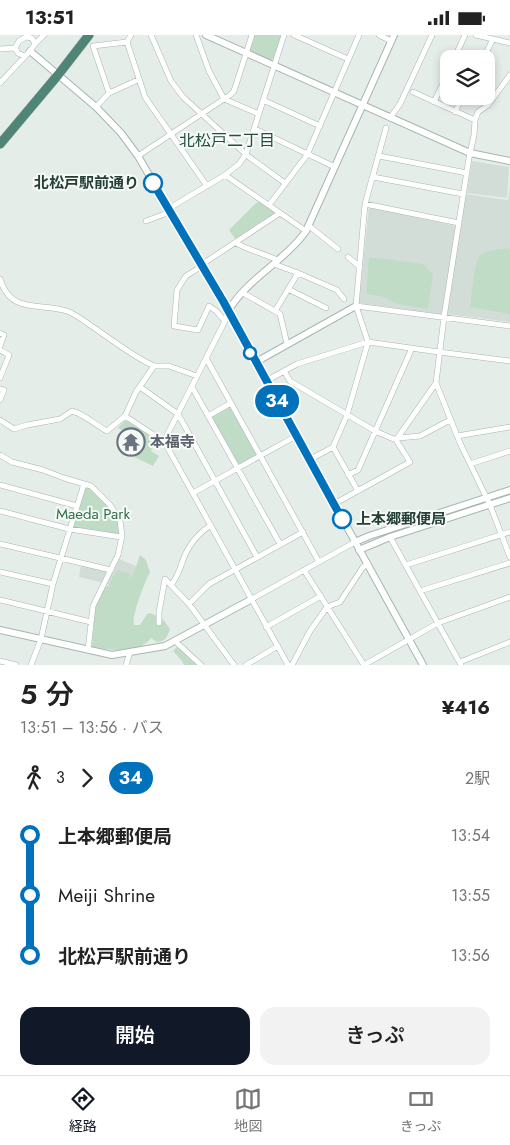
<!DOCTYPE html>
<html lang="ja">
<meta charset="utf-8">
<style>
:root{--surface:#fff;--page:#f2f2f2;--text:#222;--muted:#767676;--line:#e0e0e0;--accent:#111827}
body{margin:0;font-family:Jost,"Noto Sans JP",sans-serif;background:var(--page);color:var(--text);height:100vh;display:flex;flex-direction:column;font-size:19px;white-space:nowrap}
*{box-sizing:border-box;margin:0}
p{font-size:16px;color:var(--muted)}
.icon{flex:none;width:28px;height:28px;fill:none;stroke:currentColor;stroke-width:2;stroke-linecap:round;stroke-linejoin:round}
.map{position:relative;height:630px;overflow:hidden}
.panel{display:flex;flex-direction:column;background:var(--surface);flex:1}
.panel>*{flex:none}
.badge{padding:0 10px;border-radius:16px;font-size:18px;line-height:32px}
.fabs{position:absolute;left:440px;top:15px;display:grid;gap:10px}
.fabs a{display:grid;place-items:center;width:55px;height:55px;border-radius:10px;background:var(--surface);box-shadow:0 2px 8px #0003;font-size:25px}
.map>.badge{position:absolute;translate:-50% -50%;box-shadow:0 0 0 2px #fff}
.legs{display:flex;align-items:center;gap:8px;height:55px;padding:0 20px;font-size:16px}
.legs p{margin-inline-start:auto}
.overview{display:flex;align-items:center;justify-content:space-between;height:85px;padding:0 20px}
h1{font-size:28px;font-weight:600;line-height:38px}
.primary-button{display:flex;gap:10px;margin-top:auto;padding:10px 20px}
.primary-button a{flex:1;height:58px;border-radius:15px;background:var(--accent);color:#fff;font-size:20px;font-weight:600;line-height:58px;text-align:center}
.primary-button a+a{background:var(--page);color:var(--text)}
ul{padding:0 20px;list-style:none}
li{display:flex;align-items:center;gap:18px;height:60px;font-size:19px}
li i{display:grid;place-items:center;width:8px;height:100%;margin:0 6px;background:currentColor}
li i::after{content:'';width:12px;height:12px;margin:-6px;border:4px solid;border-radius:50%;background:var(--surface)}
li p{margin-inline-start:auto}
li:first-child i{background:linear-gradient(#0000 50%,currentColor 0)}
li:last-child i{background:linear-gradient(currentColor 50%,#0000 0)}
.status{display:flex;justify-content:space-between;align-items:center;height:35px;padding:0 25px;background:var(--surface);direction:ltr}
.status svg{height:14px;fill:currentColor}
.menu{display:flex;justify-content:space-around;align-items:center;height:70px;border-top:1px solid var(--line);background:var(--surface);font-size:14px;color:var(--muted)}
.menu a{display:grid;justify-items:center;gap:2px}
.menu .selected{color:var(--accent)}
.map>svg:first-child{display:block}
</style>
<div class="status"><b>13:51</b><svg viewBox="0 0 49 12"><path d="M0 12V9h3v3zM5 12V6h3v6zM10 12V3h3v9zM15 12V0h3v12zM26 1h20v11H26zM47 4h2v5h-2z"/></svg></div>
<div class="map">
<svg width="510" height="630" viewBox="0 0 510 630">
<rect width="100%" height="100%" fill="#e5ede9"/>
<path fill="#d3ddd8" d="M472 126 509 132 507 163 467 158Z
M510 151V287L447 279 465 159 508 165Z
M369 172 456 191 442 277 440 279 359 268Z
M119 524 138 532 135 539 117 554 106 556 108 549 79 542 81 530 113 537Z"/>
<path fill="#c0dcc6" d="M253 0H282L274 24 270 25 250 16 249 14Z
M261 167 275 176 274 179 236 205 229 195 256 168Z
M506 213 510 214V279L470 272C472 261 473 230 480 221 485 215 499 215 506 213Z
M369 222 424 229 433 240 428 274 399 269 380 261 366 259Z
M227 371 231 372 256 418 255 421 239 430 237 429 211 383V380Z
M125 385 156 404 151 416 159 421 153 431 128 419 139 405 118 393Z
M85 452H88L111 474 118 486 119 498 116 499 72 492Z
M140 520 146 525 150 537C145 547 131 581 134 590H140L147 579 150 578 162 583 170 594C167 602 166 606 157 607L151 603C138 620 111 615 92 612L95 573 104 551 111 552 109 550 112 543 118 535 131 539 127 545 133 540Z
M177 612 199 630H184L182 626 173 616Z"/>
<g fill="none" stroke-linecap="round" stroke-linejoin="round">
<g stroke="#a8b5b0" stroke-width="6">
<path id="minor" d="M131 0 127 7 145 62 207 151
M151 0 171 46 183 62 249 122 285 148
M196 0 209 36 224 64 259 79
M294 0 348 24
M379 0 391 6
M476 0 510 8
M127 7 93 11 109 58 138 45
M35 9 44 0
M0 14 15 13
M454 24 465 0
M483 24 493 4
M510 40 488 70 478 77 475 85 474 100 469 123 444 282 436 348 460 408 490 470 510 522
M0 48 30 16 35 9 32 3 26 2 19 6 15 13 18 18 24 21
M413 57 475 85
M263 65 320 91
M434 67 449 36
M96 72 109 58
M455 77 463 61
M390 83 400 69 432 0
M255 94 335 132
M138 121 230 60 234 56 252 0
M379 121 467 138
M225 140 306 196
M373 142 463 159
M365 169 459 188
M269 170 307 120 359 0
M168 174 225 140 239 129 246 119 284 0
M146 186 170 177
M309 191 338 214
M236 208 244 212 278 225
M348 222 360 232
M274 229 298 238 337 255 344 264
M201 230 280 178
M202 231 186 241 177 255 174 291 198 295 209 271 216 276 225 286
M0 244C11 280 40 267 67 276 75 279 83 285 90 290 111 304 132 321 154 331
M288 254 326 273
M243 258 280 279 287 309
M356 271 510 291
M275 276 298 238
M228 277 225 286 166 402 165 408 288 630
M0 298 4 300 0 311
M0 315 9 320 0 343
M439 317 510 326
M206 323 319 527
M284 336 290 346 375 396 396 405 410 427 334 469
M266 346 297 329 368 307 439 317
M140 352 178 379 257 522
M192 352 280 509
M0 354 4 355 0 365
M125 381 160 404 165 405
M208 381 231 368
M0 385 14 394 27 390 60 384 72 376C86 380 94 389 107 396L125 381 136 357 154 331H169L197 341
M457 401 510 392
M398 403 420 401 450 385
M396 405 436 348
M0 420 12 427 43 435 64 443 91 451 110 470 120 485 122 501 118 520 93 571 88 615
M309 425 333 412
M470 429 510 416
M348 440 358 435 412 313
M0 450 77 471
M358 456 333 412 347 380 368 307 356 271 365 169 386 93
M193 458 296 401
M0 476 69 494 121 502
M390 502 461 630
M0 509 111 535
M406 530 510 497
M304 535 364 630
M0 537 53 549
M171 550C177 543 179 536 182 528 187 512 196 500 211 490
M420 556 510 528
M252 564 355 507
M0 565 91 587
M189 569 209 549 303 497
M159 588V577L165 544 189 569 234 630
M266 592 321 561
M175 606 201 630
M0 626 16 630
M460 627 510 607
M31 630 41 604 53 549 84 449
M126 630 130 617
M246 630 278 611
M292 630 310 596 327 572 340 567 363 532 368 529
M364 630 438 588 510 562"/>
</g>
<g stroke="#a8b5b0" stroke-width="8">
<path id="tertiary" d="M206 0 470 118 510 126
M30 16 96 72 121 98 138 121 223 267 423 630
M228 277C244 246 285 226 306 196L394 0
M256 327 356 271
M355 507 369 501 510 455
M359 515 390 502 510 463
M0 595 112 620 165 611 252 564"/>
</g>
<g stroke="#c2c9c7" stroke-width="10">
<path id="trunk" d="M0 109 58 40 89 0"/>
</g>
<use href="#minor" stroke="#fff" stroke-width="5"/>
<use href="#tertiary" stroke="#fff" stroke-width="6"/>
<use href="#trunk" stroke="#508476" stroke-width="9"/>
</g>
<g fill="none" stroke-linecap="round" stroke-linejoin="round">
<g stroke="#fff" stroke-width="11">
<path id="line-1" d="M153 148 223 266 342 484"/>
</g>
<use href="#line-1" stroke="#0072bc" stroke-width="8"/>
</g>
<defs>
<g id="temple-ring" transform="scale(1.4375)"><circle r="9.5" fill="#f5faf7" stroke="#6b7280" stroke-width="1.5"/><path d="M0-6L5-2H3V0L6.5 2.5H4V6H1.5V3h-3V6H-4V2.5H-6.5L-3 0V-2H-5Z" fill="#6b7280"/></g>
</defs>
<g fill-rule="evenodd">
<use href="#temple-ring" x="131" y="407"/>
</g>
<g fill="#fff" stroke="#0072bc" stroke-width="2.5">
<circle cx="153" cy="148" r="9"/>
<circle cx="250" cy="318" r="6"/>
<circle cx="342" cy="484" r="9"/>
</g>
<g text-anchor="middle" stroke-width="4" stroke-linejoin="round" paint-order="stroke">
<g font-size="15" font-weight="bold" fill="#253e36" stroke="#f5faf7" text-anchor="end">
<text x="139" y="153">北松戸駅前通り</text>
<text x="356" y="489" text-anchor="start">上本郷郵便局</text>
</g>
<g font-size="15" font-weight="bold" fill="#5b616d" stroke="#f5faf7" text-anchor="start">
<text x="150" y="412">本福寺</text>
</g>
<g font-size="15" fill="#327249" stroke="#f5faf7">
<text x="93" y="484">Maeda Park</text>
</g>
<g font-size="16" fill="#224f42" stroke="#f5faf7">
<text x="227" y="111">北松戸二丁目</text>
</g>
</g>
</svg>
<div class="fabs">
<a><svg class="icon" aria-label="layers" viewBox="0 0 24 24"><path d="M12 4l9 5-9 5-9-5zM3 14l9 5 9-5"/></svg></a>
</div>
<b class="badge" style="left:277px;top:366px;background:#0072bc;color:#fff">34</b>
</div>
<section class="panel">
<div class="overview"><div><h1>5 分</h1><p>13:51 – 13:56 · バス</p></div><b>¥416</b></div>
<div class="legs"><svg class="icon" aria-label="walk" viewBox="0 0 24 24"><circle cx="13" cy="4" r="2"/><path d="M13 8l-2 6 4 7M11 14l-3 7M7 12l3-4h3l4 4"/></svg>3<svg class="icon" aria-label="forward" viewBox="0 0 24 24"><path d="M9 5l7 7-7 7"/></svg><b class="badge" style="background:#0072bc;color:#fff">34</b><p>2駅</p></div>
<ul>
<li><i style="color:#0072bc"></i><b>上本郷郵便局</b><p>13:54</p></li>
<li><i style="color:#0072bc"></i><span>Meiji Shrine</span><p>13:55</p></li>
<li><i style="color:#0072bc"></i><b>北松戸駅前通り</b><p>13:56</p></li>
</ul>
<div class="primary-button"><a>開始</a><a>きっぷ</a></div>
</section>
<nav class="menu">
<a class="selected"><svg class="icon" aria-label="directions" viewBox="0 0 24 24"><path d="M12 3l9 9-9 9-9-9zM9 14v-3h6M13 9l2 2-2 2"/></svg>経路</a>
<a><svg class="icon" aria-label="map" viewBox="0 0 24 24"><path d="M3 6l6-2 6 2 6-2v14l-6 2-6-2-6 2zM9 4v14M15 6v14"/></svg>地図</a>
<a><svg class="icon" aria-label="tickets" viewBox="0 0 24 24"><path d="M3 7h18v10H3zM15 7v10"/></svg>きっぷ</a>
</nav>
